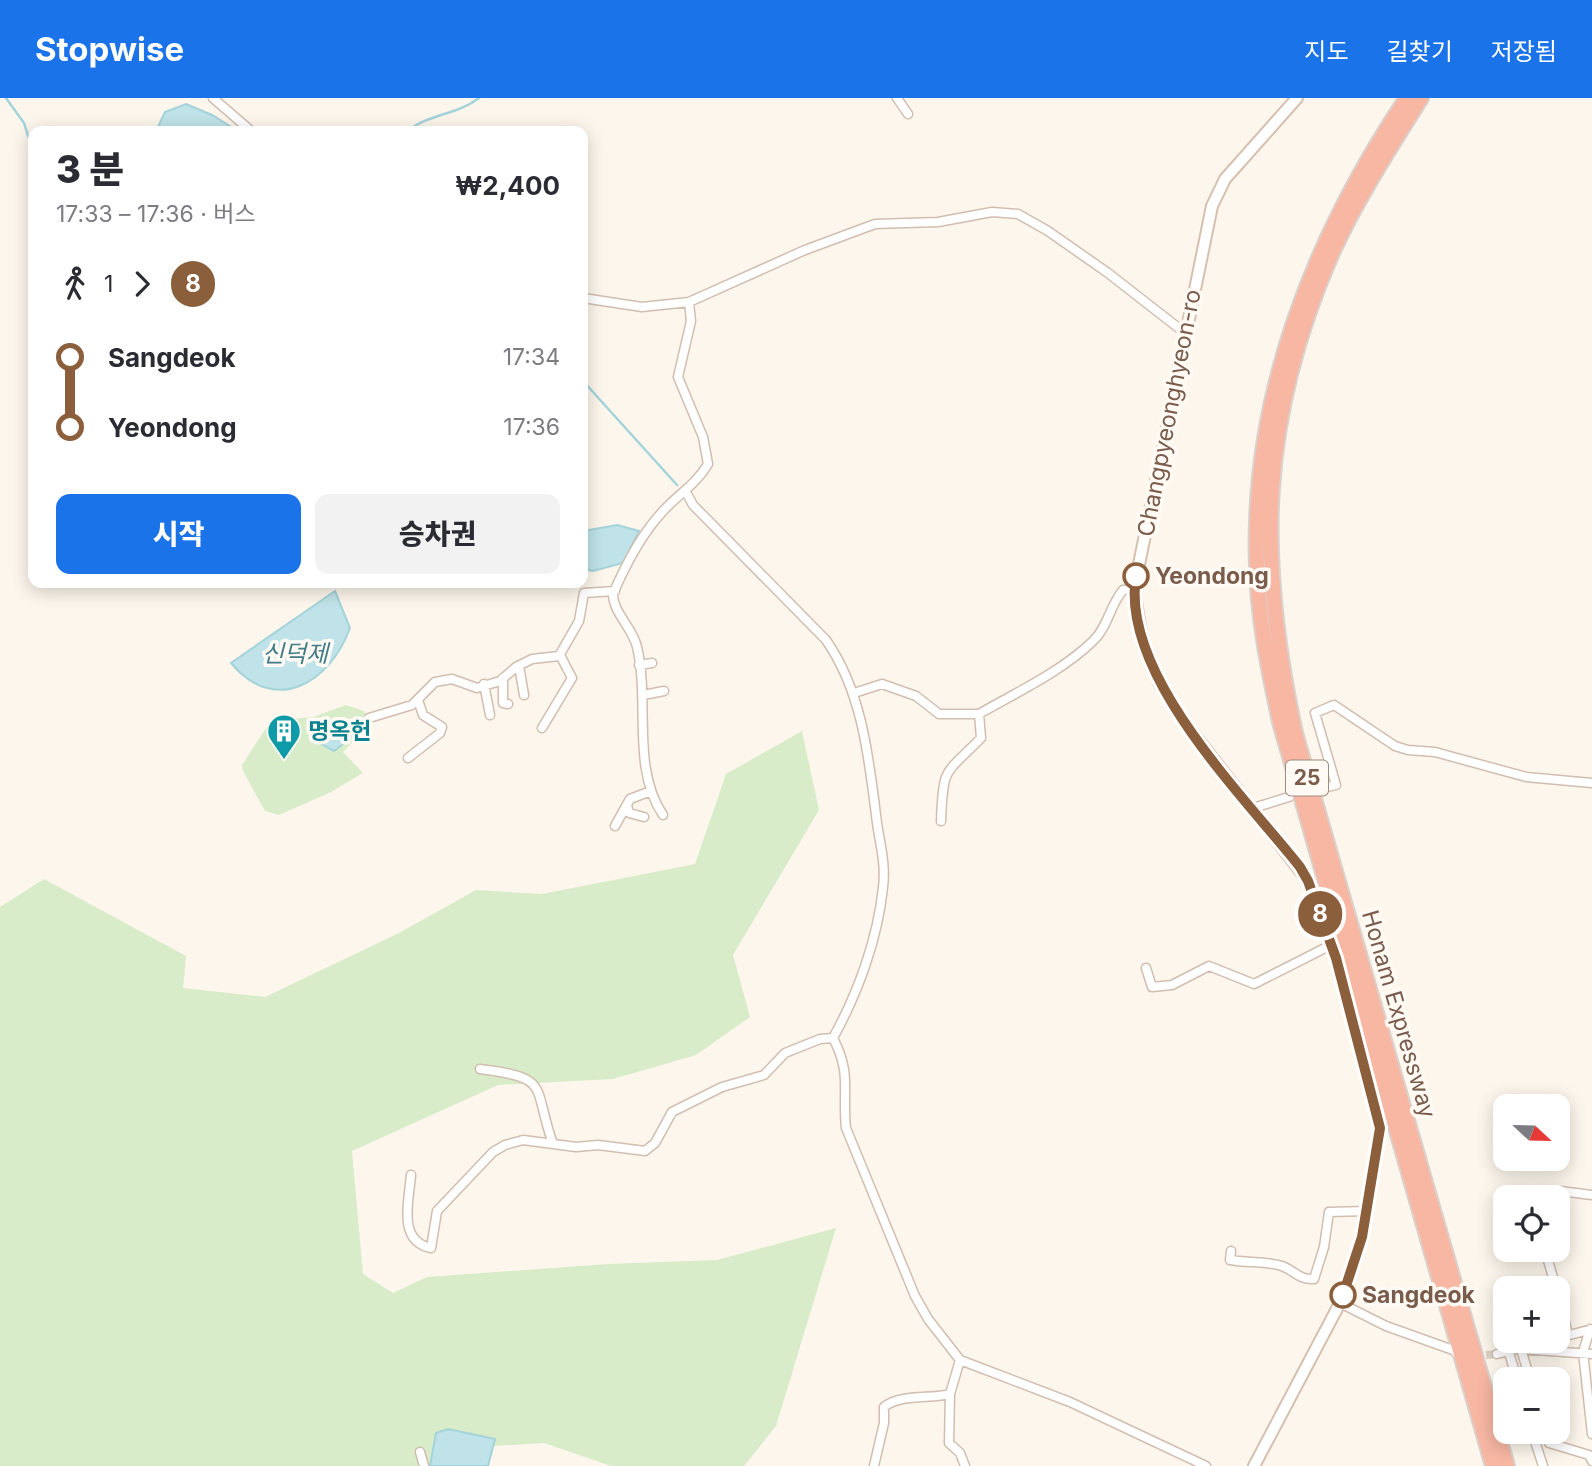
<!DOCTYPE html>
<html lang="ko">
<meta charset="utf-8">
<style>
:root{--surface:#fff;--page:#f2f2f3;--text:#2b2b33;--muted:#7c7c81;--accent:#1a73e8}
body{margin:0;font-family:Inter,"Noto Sans KR",sans-serif;background:var(--page);color:var(--text);height:100vh;display:flex;flex-direction:column;font-size:26px;white-space:nowrap}
*{box-sizing:border-box;margin:0}
p{font-size:23px;color:var(--muted)}
.icon{flex:none;width:38px;height:38px;fill:none;stroke:currentColor;stroke-width:2;stroke-linecap:round;stroke-linejoin:round}
.map{position:relative;flex:1;overflow:hidden}
.panel{position:absolute;left:28px;top:28px;width:560px;height:462px;display:flex;flex-direction:column;background:var(--surface);border-radius:14px;box-shadow:0 4px 18px #0003}
.panel>*{flex:none}
.badge{padding:0 14px;border-radius:23px;font-size:24px;line-height:46px}
.needle{width:46px;rotate:112deg}
.buttons{position:absolute;left:1493px;top:996px;display:grid;gap:14px}
.buttons a{display:grid;place-items:center;width:77px;height:77px;border-radius:14px;background:var(--surface);box-shadow:0 4px 18px #0003;font-size:35px}
.map>.badge{position:absolute;translate:-50% -50%;box-shadow:0 0 0 4px #fff}
.legs{display:flex;align-items:center;gap:10px;height:77px;padding:0 28px;font-size:23px}
.legs p{margin-inline-start:auto}
.head{display:flex;align-items:center;justify-content:space-between;height:119px;padding:0 28px}
h1{font-size:38px;font-weight:800;line-height:52px}
.primary-button{display:flex;gap:14px;margin-top:auto;padding:14px 28px}
.primary-button a{flex:1;height:80px;border-radius:14px;background:var(--accent);color:#fff;font-size:28px;font-weight:800;line-height:80px;text-align:center}
.primary-button a+a{background:var(--page);color:var(--text)}
ul{padding:0 28px;list-style:none}
li{display:flex;align-items:center;gap:24px;height:70px;font-size:26px}
li i{display:grid;place-items:center;width:10px;height:100%;margin:0 9px;background:currentColor}
li i::after{content:'';width:18px;height:18px;margin:-9px;border:5px solid;border-radius:50%;background:var(--surface)}
li p{margin-inline-start:auto}
li:first-child i{background:linear-gradient(#0000 50%,currentColor 0)}
li:last-child i{background:linear-gradient(currentColor 50%,#0000 0)}
header{display:flex;align-items:center;gap:42px;box-sizing:border-box;height:98px;padding:0 35px;background:var(--accent);color:#fff}
header strong{font-size:33px}
nav{display:flex;gap:38px;margin-inline-start:auto;font-size:24px}
.map>svg:first-child{display:block}
</style>
<header>
<strong>Stopwise</strong>
<nav><a>지도</a><a>길찾기</a><a>저장됨</a></nav>
</header>
<div class="map">
<svg width="1592" height="1368" viewBox="0 0 1592 1368">
<rect width="100%" height="100%" fill="#fdf6ec"/>
<path fill="#d8ecc9" d="M346 607 364 613 369 620 365 632 343 654 363 675 331 694 279 717 265 713 243 673 242 667 268 627 277 622 313 619Z
M802 633 819 712 733 857 750 919 696 957 613 981 498 987 352 1053 363 1176 393 1195 427 1179 608 1166 717 1162 836 1130 776 1328 744 1368H611L544 1345 446 1351 449 1368H0V809L44 781 186 858 183 890 265 899 399 835 476 792 542 796 695 766 726 676Z"/>
<path fill="#bfe3e8" stroke="#a5d3da" stroke-width="2" d="M186 6 212 17 238 33H156L165 14Z
M617 427 639 433 623 465 593 473 583 471V433Z
M335 493 350 530C330 585 275 618 231 565Z
M346 622H358L365 629 334 653 316 643 334 627Z
M448 1331 495 1341 488 1368H430L436 1335Z"/>
<g fill="none" stroke-linecap="round" stroke-linejoin="round">
<path stroke="#a5d3da" stroke-width="2.5" d="M6 0 24 25 33 53
M408 33C428 16 457 17 479 0
M583 283 677 387"/>
<path stroke="#dcd0c4" stroke-width="8" stroke-dasharray="8 4" stroke-linecap="butt" d="M1474 1258 1497 1256"/>
<g stroke="#d1beb0" stroke-width="11">
<path id="minor" d="M213 0 251 33
M897 0 908 16
M583 200 642 209 689 204 805 152 875 126 938 124 992 114 1018 116 1048 133 1108 175 1185 235
M686 394 693 407 826 542C863 595 869 662 877 725 880 746 886 767 883 789 878 840 858 895 833 940 852 976 842 992 846 1030L915 1198 928 1221 960 1262 1070 1304 1206 1368
M639 567 652 565
M519 568 524 597
M503 580V605L508 606
M484 586 490 617
M854 595 882 586 916 598 939 616H979
M643 597 664 593
M369 620 412 607 435 584 452 581 477 590 500 583 516 569 532 561 559 558 579 523 584 495 615 493
M542 630 572 580 560 557
M408 660 440 635 442 629 423 617 418 602
M1323 690 1336 687 1315 615 1334 607 1395 648 1408 652 1435 654 1526 679 1592 685
M627 707 629 715 644 719
M1253 710 1289 699
M663 717C631 670 650 602 637 549 633 530 613 515 613 496 625 468 643 434 664 412 679 396 697 385 708 366L703 339 678 279 691 223 689 204
M941 723C943 667 945 677 981 640L979 616C1017 594 1061 574 1093 543 1108 529 1110 507 1123 492L1134 491
M615 728 630 701 651 693
M1146 870 1152 889 1172 887 1209 868 1254 886 1331 847
M480 971C552 980 532 987 553 1046
M411 1077C409 1103 397 1143 431 1150L437 1113 493 1054 505 1047 523 1042 576 1049 598 1047 645 1053 655 1045 672 1014 722 989 764 977 785 955 820 941 833 940
M1549 1099 1560 1093 1592 1097
M1545 1152 1556 1190
M1231 1153 1230 1162C1247 1165 1266 1163 1282 1168 1295 1173 1299 1182 1314 1181L1324 1149 1329 1114 1367 1113
M1558 1195 1568 1237
M1340 1205 1386 1228 1453 1252 1459 1257
M1590 1231 1583 1254 1592 1336
M1558 1240 1592 1231
M1509 1255 1517 1281
M1497 1256 1551 1242
M960 1262 950 1296 949 1345 960 1355 965 1368
M1530 1281 1521 1251 1592 1256
M1532 1334 1543 1368
M1546 1334 1549 1345 1589 1357 1592 1363
M420 1354 424 1368
M874 1368 884 1325V1309C899 1296 931 1301 950 1296"/>
</g>
<g stroke="#d6c0b0" stroke-width="14">
<path id="secondary" d="M1254 1368 1340 1205 1362 1139 1380 1030 1336 860 1308 783 1183 622 1160 586 1143 547 1134 491 1212 108 1225 81 1297 0"/>
</g>
<g stroke="#dad1cd" stroke-width="18">
<path id="motorway" d="M1407 0C1314 139 1251 298 1257 467 1258 521 1269 572 1280 624L1493 1368
M1421 0C1389 51 1356 102 1331 157 1259 322 1257 461 1295 635L1507 1368"/>
</g>
<use href="#minor" stroke="#fff" stroke-width="8"/>
<use href="#secondary" stroke="#fff" stroke-width="10"/>
<use href="#motorway" stroke="#f7b7a3" stroke-width="14"/>
</g>
<g fill="none" stroke-linecap="round" stroke-linejoin="round">
<g stroke="#fff" stroke-width="16">
<path id="line-1" d="M1136 478C1120 576 1243 697 1300 769L1308 783 1336 860 1380 1030 1362 1139 1343 1197"/>
</g>
<use href="#line-1" stroke="#8b5e3c" stroke-width="10"/>
</g>
<defs>
<g id="building-pin" transform="scale(1.75)"><path d="M0 17L-7.5 6A9.5 9.5 0 1 1 7.5 6Z" fill="#0f9aa8" stroke="#fffaf3"/><path d="M-4-6H4V6H1V3H-1V6H-4ZM-2.5-4.3h1.7v1.8h-1.7ZM.8-4.3h1.7v1.8H.8ZM-2.5-1h1.7V.8h-1.7ZM.8-1h1.7V.8H.8Z" fill="#fff"/></g>
</defs>
<g fill-rule="evenodd">
<use href="#building-pin" x="284" y="633"/>
</g>
<g fill="#fff" stroke="#8b5e3c" stroke-width="3.5">
<circle cx="1136" cy="478" r="12"/>
<circle cx="1343" cy="1197" r="12"/>
</g>
<g text-anchor="middle" stroke-width="7" stroke-linejoin="round" paint-order="stroke">
<rect fill="#fffaf3" stroke="#a28b7f" stroke-width="2" x="1286" y="662.5" width="42" height="35" rx="5"/>
<g font-size="21" font-weight="bold" fill="#7a5c4d">
<text x="1307" y="687">25</text>
</g>
<g font-size="23" fill="#7a5c4d" stroke="#fffaf3">
<text transform="translate(1169 315) rotate(-79)" y="8">Changpyeonghyeon-ro</text>
<text transform="translate(1399 916) rotate(74)" y="8">Honam Expressway</text>
</g>
<g font-size="23" font-weight="bold" fill="#7a5c4d" stroke="#fffaf3" text-anchor="start">
<text x="1155" y="486">Yeondong</text>
<text x="1362" y="1205">Sangdeok</text>
</g>
<g font-size="23" font-weight="bold" fill="#0d838f" stroke="#fffaf3" text-anchor="start">
<text x="308" y="641">명옥헌</text>
</g>
<g font-size="24" font-style="italic" fill="#437c86" stroke="#fffaf3">
<text x="295" y="564">신덕제</text>
</g>
</g>
</svg>
<div class="buttons">
<a><svg class="needle" viewBox="-14 -14 28 28"><path d="M0-13l5 13h-10z" fill="#e53935"/><path d="M0 13l5-13h-10z" fill="#7c7c81"/></svg></a>
<a><svg class="icon" aria-label="locate" viewBox="0 0 24 24"><circle cx="12" cy="12" r="6"/><path d="M12 2v4M12 18v4M2 12h4M18 12h4"/></svg></a>
<a>+</a>
<a>−</a>
</div>
<b class="badge" style="left:1320px;top:816px;background:#8b5e3c;color:#fff">8</b>
<section class="panel">
<div class="head"><div><h1>3 분</h1><p>17:33 – 17:36 · 버스</p></div><b>₩2,400</b></div>
<div class="legs"><svg class="icon" aria-label="walk" viewBox="0 0 24 24"><circle cx="13" cy="4" r="2"/><path d="M13 8l-2 6 4 7M11 14l-3 7M7 12l3-4h3l4 4"/></svg>1<svg class="icon" aria-label="forward" viewBox="0 0 24 24"><path d="M9 5l7 7-7 7"/></svg><b class="badge" style="background:#8b5e3c;color:#fff">8</b></div>
<ul>
<li><i style="color:#8b5e3c"></i><b>Sangdeok</b><p>17:34</p></li>
<li><i style="color:#8b5e3c"></i><b>Yeondong</b><p>17:36</p></li>
</ul>
<div class="primary-button"><a>시작</a><a>승차권</a></div>
</section>
</div>
